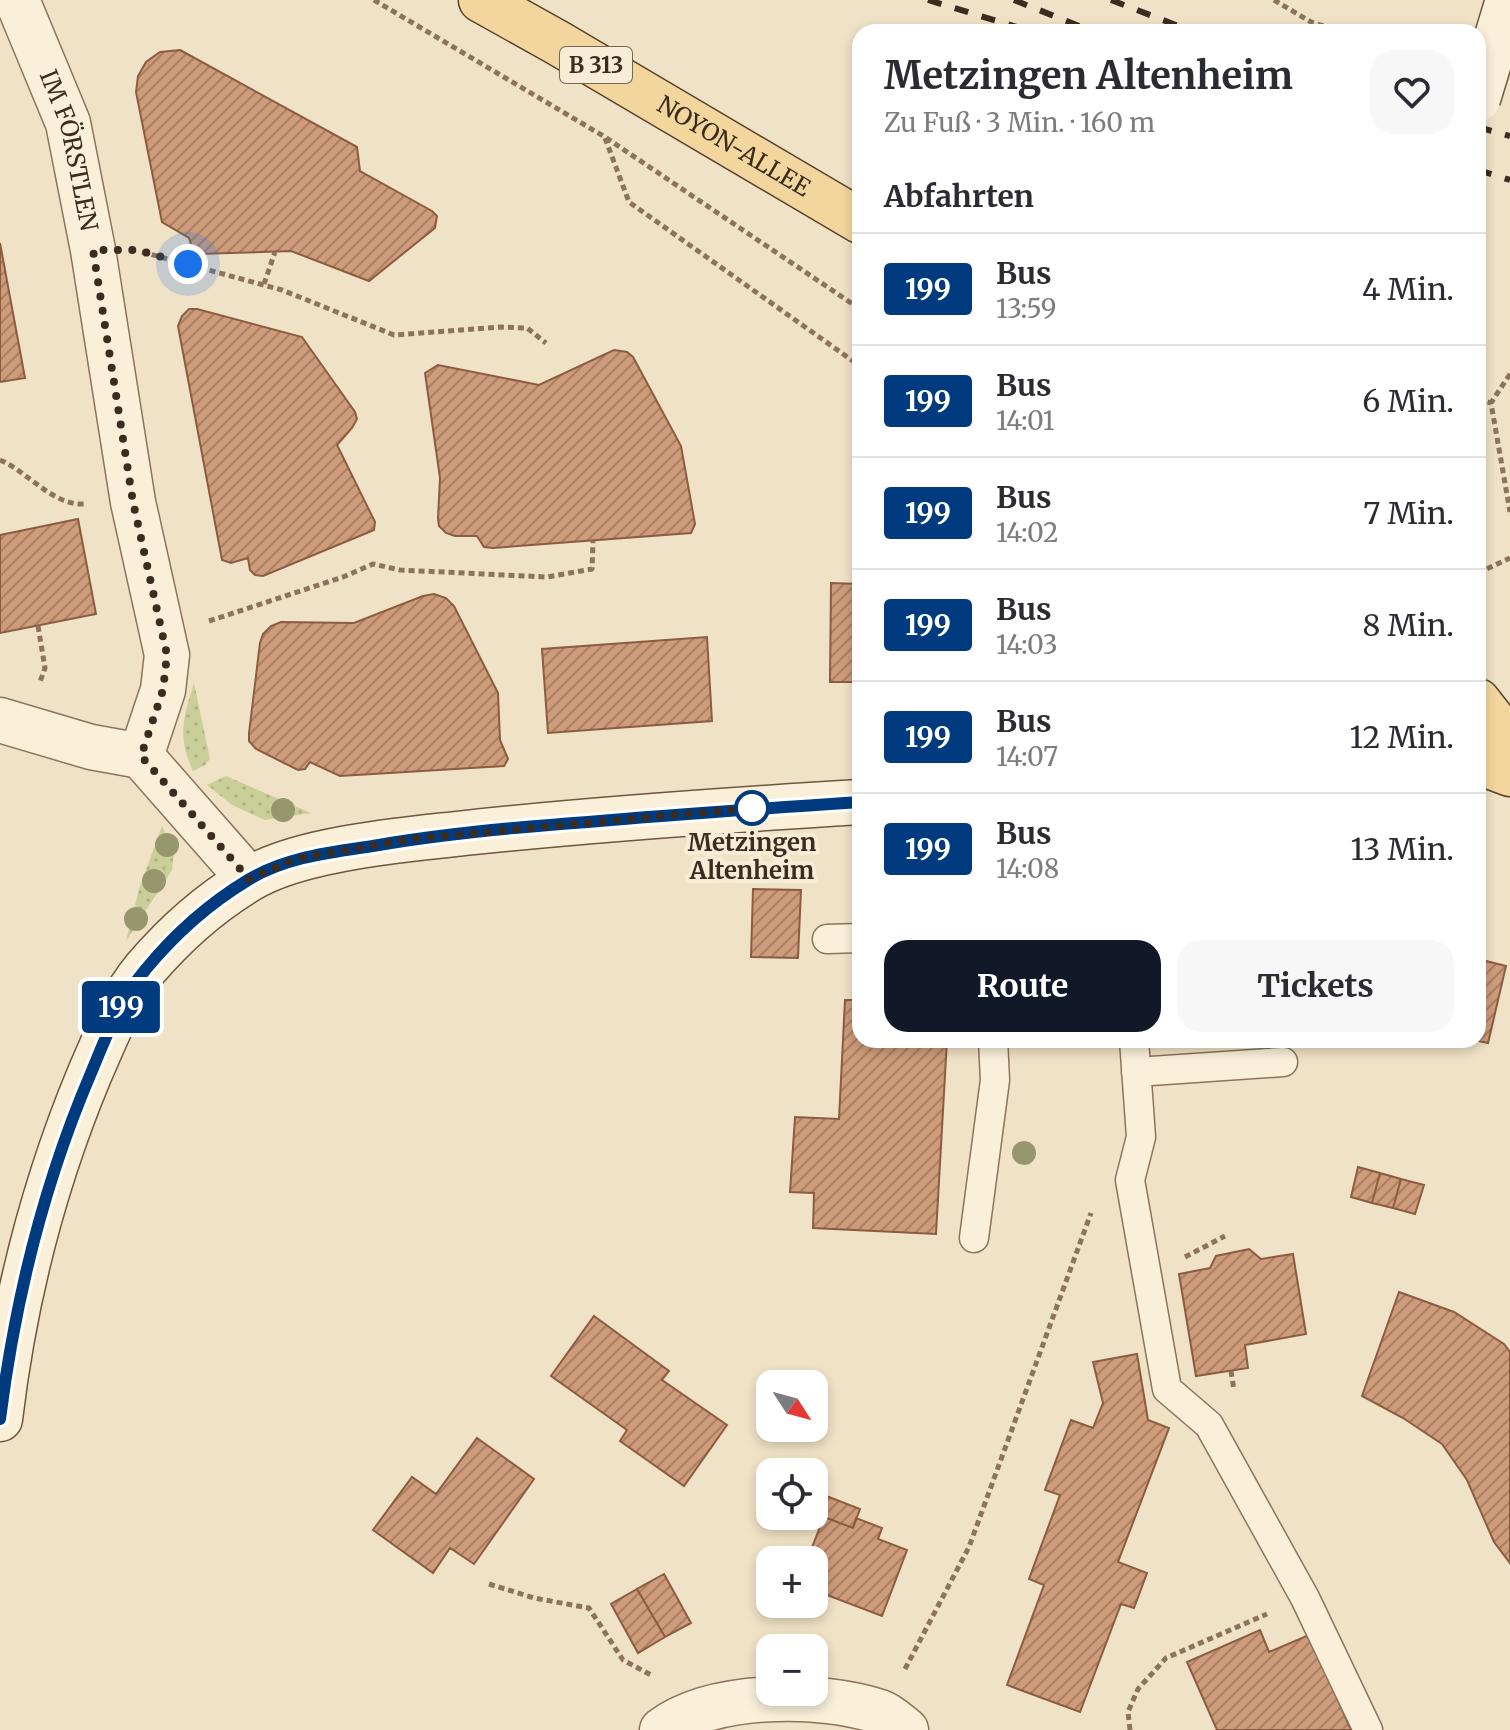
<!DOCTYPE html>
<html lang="de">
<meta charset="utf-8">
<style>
:root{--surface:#fff;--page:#f7f7f7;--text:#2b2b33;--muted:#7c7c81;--line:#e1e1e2;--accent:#111827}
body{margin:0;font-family:Merriweather,serif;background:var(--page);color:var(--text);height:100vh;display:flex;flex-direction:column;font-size:30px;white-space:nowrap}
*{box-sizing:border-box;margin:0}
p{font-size:26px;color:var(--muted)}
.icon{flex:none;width:44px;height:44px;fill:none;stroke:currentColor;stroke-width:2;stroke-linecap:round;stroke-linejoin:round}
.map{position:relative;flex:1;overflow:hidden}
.details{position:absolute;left:852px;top:24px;width:634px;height:1024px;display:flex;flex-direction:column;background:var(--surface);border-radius:24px;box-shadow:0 4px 12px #0003}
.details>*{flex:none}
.badge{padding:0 16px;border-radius:6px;font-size:28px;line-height:52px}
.needle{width:52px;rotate:126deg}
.controls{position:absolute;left:756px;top:1370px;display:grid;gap:16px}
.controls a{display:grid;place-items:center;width:72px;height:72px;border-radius:16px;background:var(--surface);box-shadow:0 4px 12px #0003;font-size:40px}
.you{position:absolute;width:40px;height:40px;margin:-20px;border:6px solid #fff;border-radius:50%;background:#1a73e8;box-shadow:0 0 0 12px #1a73e833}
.map>.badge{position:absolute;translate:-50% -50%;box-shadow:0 0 0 4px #fff}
h2{padding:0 32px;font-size:30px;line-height:72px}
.round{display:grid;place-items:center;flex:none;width:84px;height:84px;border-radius:24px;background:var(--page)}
.overview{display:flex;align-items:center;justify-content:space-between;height:136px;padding:0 32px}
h1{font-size:38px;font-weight:700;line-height:60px}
.button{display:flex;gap:16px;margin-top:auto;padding:16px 32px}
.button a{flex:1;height:92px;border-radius:24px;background:var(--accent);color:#fff;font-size:32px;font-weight:700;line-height:92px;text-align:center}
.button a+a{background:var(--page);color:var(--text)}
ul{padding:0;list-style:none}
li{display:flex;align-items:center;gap:24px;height:112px;padding:0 32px;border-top:2px solid var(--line)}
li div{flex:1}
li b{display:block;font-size:30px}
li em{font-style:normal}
li .badge{min-width:88px;font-weight:700;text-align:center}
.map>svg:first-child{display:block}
</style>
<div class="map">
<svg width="1510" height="1730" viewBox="0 0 1510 1730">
<defs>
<pattern id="grass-dots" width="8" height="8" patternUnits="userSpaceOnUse" patternTransform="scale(2)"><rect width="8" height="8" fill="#cacf99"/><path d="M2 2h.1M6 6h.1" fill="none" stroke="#aeb283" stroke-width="1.8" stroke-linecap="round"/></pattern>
<pattern id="building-hatch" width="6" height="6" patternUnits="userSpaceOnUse" patternTransform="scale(2)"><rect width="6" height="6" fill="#cf9c7b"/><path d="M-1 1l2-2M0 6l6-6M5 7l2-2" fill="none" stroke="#a97f64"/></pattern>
</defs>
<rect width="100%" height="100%" fill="#f0e2c6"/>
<path fill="url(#grass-dots)" d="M194 683 210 759 205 765 193 771C177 736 183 718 194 683Z
M226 776 311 813 265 820 232 805 207 785Z
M162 826 174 852 172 870 126 941 139 889Z"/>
<path fill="url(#building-hatch)" stroke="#8c5c40" stroke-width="2" d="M180 50 357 147 360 171 432 211 437 216 435 228 369 281 291 251 198 254 193 251 189 238 162 222 136 92 138 76 146 62 160 52Z
M0 243 25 378 0 382Z
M189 309H197L302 337 355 412 357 419 352 428 337 445 375 522 374 530 263 576 255 575 250 570 248 558 231 563 222 560 178 326 182 316Z
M614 350 627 352 633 357 681 446 695 524 691 533 493 548 484 547 477 536H455L446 533 439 526 438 518 440 478 425 373 438 365 539 385Z
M78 519 96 614 0 633V535Z
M831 583 860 584V682H830Z
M434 594 446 598 454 606 498 693 500 740 508 759 504 766 340 776 310 762 305 769 298 770 256 749 249 741V733L260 643 263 634 271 626 281 622 354 623 423 596Z
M707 637 712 721 548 733 542 649Z
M753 889 801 890 798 958 751 957Z
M1478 959 1506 966 1488 1043 1474 1040H1478Z
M845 1000H860V1040H947L936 1234 813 1228 814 1193 790 1192 795 1117 839 1119Z
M1358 1167 1380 1173 1372 1203 1351 1197Z
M1380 1173 1401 1179 1393 1208 1372 1203Z
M1401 1179 1424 1185 1415 1214 1393 1208Z
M1249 1249 1261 1259 1293 1254 1306 1334 1245 1345 1248 1368 1196 1376 1179 1274 1210 1268 1216 1256Z
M1399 1292 1454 1312 1504 1344 1510 1352V1563L1494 1542 1467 1480 1442 1444 1403 1418 1362 1396Z
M594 1316 669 1371 662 1380 727 1425 684 1486 620 1441 627 1430 551 1376Z
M1137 1354 1148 1420 1169 1428 1118 1562 1147 1573 1134 1608 1121 1604 1080 1712 1007 1685 1044 1585 1029 1579 1060 1495 1045 1490 1071 1420 1093 1428 1103 1403 1093 1362Z
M477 1438 534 1479 474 1564 450 1548 433 1573 373 1530 412 1477 436 1494Z
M816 1492 860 1509 853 1528 814 1513Z
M824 1517 853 1528 856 1518 882 1528 878 1539 907 1550 882 1616 814 1590V1560H807Z
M664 1574 691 1623 665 1637 637 1589Z
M637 1589 665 1637 638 1653 611 1604Z
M1260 1630 1269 1652 1309 1635 1351 1730H1217L1187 1662Z"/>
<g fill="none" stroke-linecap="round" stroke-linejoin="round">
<g stroke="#8c745b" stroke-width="31">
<path id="lane" d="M827 939 860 938
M1134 1040 1141 1137 1130 1180 1167 1389 1209 1425 1305 1598 1368 1730
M1136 1072 1283 1062
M974 1238 995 1080 993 1040"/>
</g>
<g stroke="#8c745b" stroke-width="47">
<g id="street">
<path id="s1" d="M17 0 68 123 93 250 133 502 167 655 163 690 141 756"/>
<path d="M0 720 91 747 141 756"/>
<path d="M141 756 249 879"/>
<path d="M662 1730C712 1692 822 1692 880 1712 889 1715 898 1724 906 1730"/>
</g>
</g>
<g stroke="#6e553e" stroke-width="47">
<path id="secondary" d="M0 1419C14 1301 44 1183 90 1073 106 1037 120 999 145 969 174 935 210 903 248 880 299 848 404 840 465 833 596 819 728 810 860 802"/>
</g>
<g stroke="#5a422f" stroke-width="47">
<g id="primary">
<path id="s2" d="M481 0 558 43 860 221"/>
<path d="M1478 701 1510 742"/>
<path d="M1478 762 1510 774"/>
</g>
</g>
<path stroke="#8c745b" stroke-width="5" stroke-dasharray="6 4" stroke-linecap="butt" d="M374 0 605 137 860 309
M1274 0 1311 22 1343 32
M605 138 629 202 860 366
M142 252 282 290 394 335 500 327 527 328 546 343
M264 284 275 252
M1510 374 1491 403 1510 512
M1478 399 1491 403
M0 460C27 471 53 506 84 504
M1478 573 1510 558
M209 621 343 577 373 564 400 570 547 577 592 569 593 541
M38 626 45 668 40 682
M1185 1257 1225 1236
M1231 1371 1234 1390
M489 1584 534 1598 589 1608 623 1660 651 1675
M905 1669 969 1547 1091 1213
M1130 1730 1128 1712 1138 1689 1166 1658 1267 1614"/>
<use href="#lane" stroke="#faf0da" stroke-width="28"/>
<use href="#street" stroke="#faf0da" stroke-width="44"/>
<use href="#secondary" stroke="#faf0da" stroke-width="44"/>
<use href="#primary" stroke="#f3d69d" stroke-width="44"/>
<path stroke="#3c2c1f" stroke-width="6" stroke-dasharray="14 14" stroke-linecap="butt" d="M928 0 1033 32
M1014 0 1094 32
M1111 0 1194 32
M1478 127 1510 136
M1478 170 1510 180"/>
<g stroke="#6e553e" stroke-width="47" stroke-linecap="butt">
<path id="secondary-bridge" d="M1478 99 1508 0"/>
</g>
<use href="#secondary-bridge" stroke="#faf0da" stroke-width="44"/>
</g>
<g fill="#96976d">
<circle cx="283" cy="810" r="12"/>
<circle cx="167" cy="845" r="12"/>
<circle cx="154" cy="881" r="12"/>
<circle cx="136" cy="919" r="12"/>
<circle cx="1024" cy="1153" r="12"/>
</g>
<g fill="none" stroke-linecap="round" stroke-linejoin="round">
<g stroke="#fff" stroke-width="18">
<path id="line" d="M0 1419C15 1300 44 1183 91 1073 106 1037 120 999 146 969 174 935 210 903 248 880 287 856 334 852 379 845 448 833 518 827 588 822 679 814 769 808 860 802"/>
</g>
<use href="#line" stroke="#003b80" stroke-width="12"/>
<path stroke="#3c2c1f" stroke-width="8" stroke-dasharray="0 14.4" d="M188 264 137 250H93L133 502 167 655 163 690 141 756 249 879 295 859 411 839 752 808"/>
</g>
<circle fill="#fff" stroke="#003b80" stroke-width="4" cx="752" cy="808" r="16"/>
<g text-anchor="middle" stroke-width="8" stroke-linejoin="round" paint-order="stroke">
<rect fill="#f7edd6" stroke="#746656" stroke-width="2" x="560" y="47" width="72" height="36" rx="6"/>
<g font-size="22" font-weight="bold" fill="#3c2c1f">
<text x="596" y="73">B 313</text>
</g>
<g font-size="24" fill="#3c2c1f" stroke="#f7edd6">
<text dy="8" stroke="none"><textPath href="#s2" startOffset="292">NOYON-ALLEE</textPath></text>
<text dy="8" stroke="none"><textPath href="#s1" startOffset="160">IM FÖRSTLEN</textPath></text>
</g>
<g font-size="24" font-weight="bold" fill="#3c2c1f" stroke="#f7edd6">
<text x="752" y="851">Metzingen<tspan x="752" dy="28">Altenheim</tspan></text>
</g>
</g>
</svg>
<div class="controls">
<a><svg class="needle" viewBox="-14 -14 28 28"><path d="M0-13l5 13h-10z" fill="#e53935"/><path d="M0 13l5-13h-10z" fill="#7c7c81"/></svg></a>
<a><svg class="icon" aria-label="locate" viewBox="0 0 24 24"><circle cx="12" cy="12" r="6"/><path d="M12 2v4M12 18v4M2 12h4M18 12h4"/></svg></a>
<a>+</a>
<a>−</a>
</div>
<div class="you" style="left:188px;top:264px"></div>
<b class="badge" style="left:121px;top:1007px;background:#003b80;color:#fff">199</b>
<section class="details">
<div class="overview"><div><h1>Metzingen Altenheim</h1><p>Zu Fuß · 3 Min. · 160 m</p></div><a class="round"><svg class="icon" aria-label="heart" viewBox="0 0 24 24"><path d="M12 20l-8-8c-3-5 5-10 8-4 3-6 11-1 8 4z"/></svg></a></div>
<h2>Abfahrten</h2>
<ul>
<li><span class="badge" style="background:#003b80;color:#fff">199</span><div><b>Bus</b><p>13:59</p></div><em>4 Min.</em></li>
<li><span class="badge" style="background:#003b80;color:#fff">199</span><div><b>Bus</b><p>14:01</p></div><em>6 Min.</em></li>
<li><span class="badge" style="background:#003b80;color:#fff">199</span><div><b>Bus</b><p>14:02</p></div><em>7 Min.</em></li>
<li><span class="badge" style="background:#003b80;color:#fff">199</span><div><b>Bus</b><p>14:03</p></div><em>8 Min.</em></li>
<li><span class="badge" style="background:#003b80;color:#fff">199</span><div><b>Bus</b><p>14:07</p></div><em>12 Min.</em></li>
<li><span class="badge" style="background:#003b80;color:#fff">199</span><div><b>Bus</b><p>14:08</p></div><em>13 Min.</em></li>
</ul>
<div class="button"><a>Route</a><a>Tickets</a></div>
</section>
</div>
